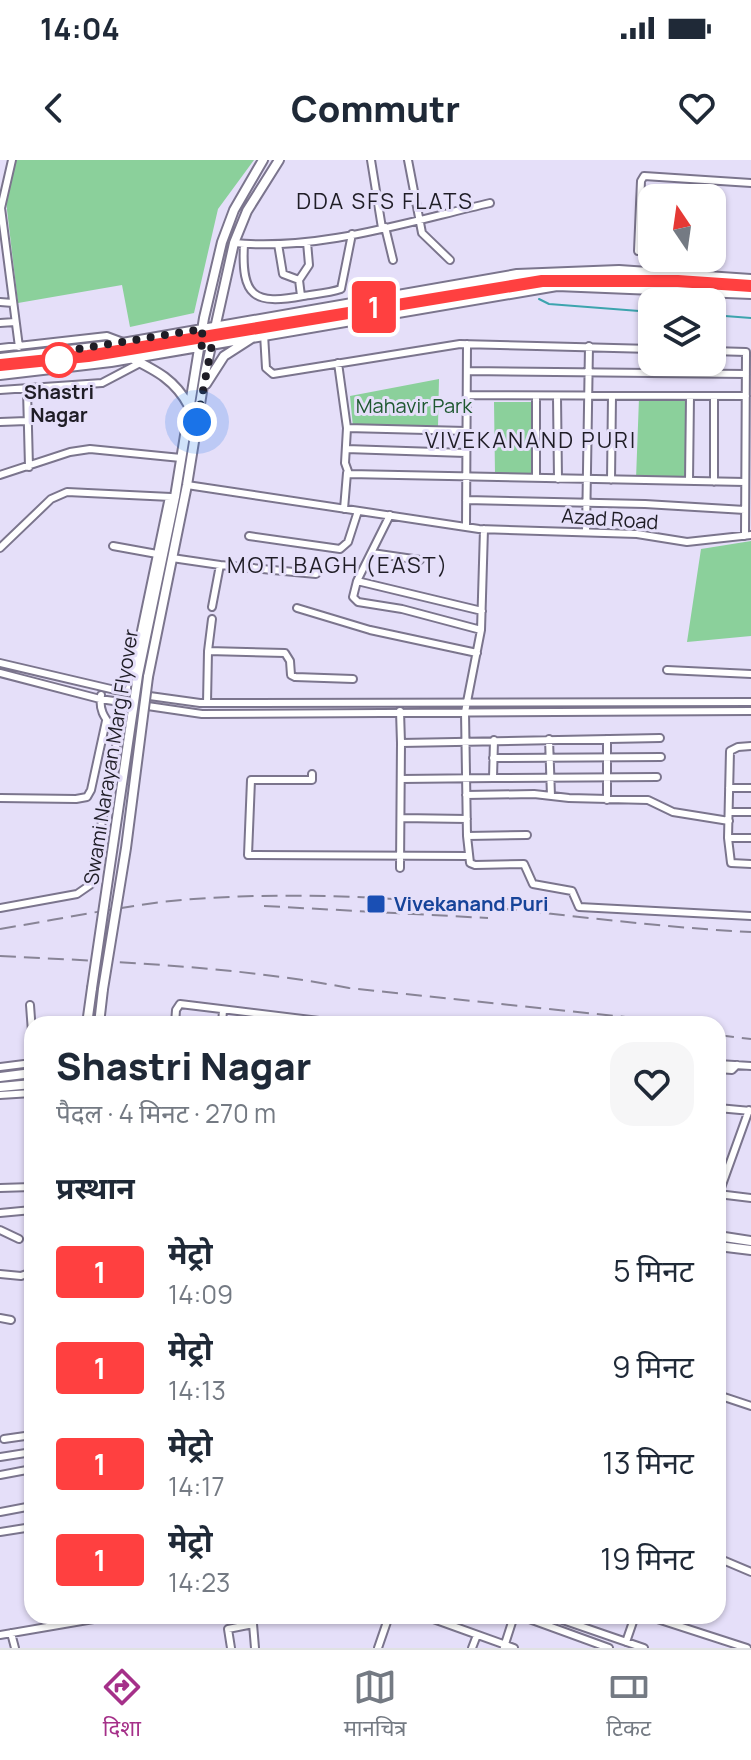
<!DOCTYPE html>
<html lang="hi">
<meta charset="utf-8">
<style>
:root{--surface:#fff;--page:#f6f6f7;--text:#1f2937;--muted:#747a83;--line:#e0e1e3;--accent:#a53089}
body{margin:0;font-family:Manrope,"Noto Sans Devanagari",sans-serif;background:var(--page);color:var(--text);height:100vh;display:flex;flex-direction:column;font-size:30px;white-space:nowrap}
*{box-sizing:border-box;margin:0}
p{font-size:26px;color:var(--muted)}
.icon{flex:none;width:44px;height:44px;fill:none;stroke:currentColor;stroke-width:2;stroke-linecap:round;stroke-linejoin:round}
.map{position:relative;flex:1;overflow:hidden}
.side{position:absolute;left:24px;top:856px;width:702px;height:608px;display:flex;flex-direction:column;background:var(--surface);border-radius:24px;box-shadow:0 2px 6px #0004}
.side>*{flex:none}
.badge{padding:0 16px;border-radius:6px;font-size:28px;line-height:52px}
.needle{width:52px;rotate:347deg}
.tools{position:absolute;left:638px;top:24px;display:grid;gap:16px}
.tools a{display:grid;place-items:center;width:88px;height:88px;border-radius:16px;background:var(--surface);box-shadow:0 2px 6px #0004;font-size:40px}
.you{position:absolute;width:40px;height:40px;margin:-20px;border:6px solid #fff;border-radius:50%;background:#1a73e8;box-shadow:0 0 0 12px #1a73e833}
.map>.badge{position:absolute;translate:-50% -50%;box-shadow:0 0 0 4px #fff}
h2{padding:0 32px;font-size:30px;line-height:72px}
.round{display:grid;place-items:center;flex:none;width:84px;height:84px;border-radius:24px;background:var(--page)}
.summary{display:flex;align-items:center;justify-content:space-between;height:136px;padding:0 32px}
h1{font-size:38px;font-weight:800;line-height:60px}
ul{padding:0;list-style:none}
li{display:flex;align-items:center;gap:24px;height:96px;padding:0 32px}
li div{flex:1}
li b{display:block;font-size:30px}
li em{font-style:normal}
li .badge{min-width:88px;font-weight:700;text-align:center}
.status{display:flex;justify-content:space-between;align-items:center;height:56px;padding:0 40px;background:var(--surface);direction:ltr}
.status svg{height:22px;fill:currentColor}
header{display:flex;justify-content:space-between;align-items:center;height:104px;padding:0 32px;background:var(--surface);font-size:36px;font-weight:800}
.tab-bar{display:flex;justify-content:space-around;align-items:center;height:112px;border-top:2px solid var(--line);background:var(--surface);font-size:22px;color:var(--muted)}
.tab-bar a{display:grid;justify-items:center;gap:4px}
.tab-bar .selected{color:var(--accent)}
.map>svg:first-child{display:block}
</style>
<div class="status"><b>14:04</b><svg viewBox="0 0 49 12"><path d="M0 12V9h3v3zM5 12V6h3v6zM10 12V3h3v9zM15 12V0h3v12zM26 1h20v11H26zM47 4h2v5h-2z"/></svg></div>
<header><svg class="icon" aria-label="back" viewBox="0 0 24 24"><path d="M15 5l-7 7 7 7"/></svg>Commutr<svg class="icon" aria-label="heart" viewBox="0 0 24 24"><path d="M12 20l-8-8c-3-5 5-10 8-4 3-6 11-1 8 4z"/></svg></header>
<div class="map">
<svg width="751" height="1488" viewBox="0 0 751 1488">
<rect width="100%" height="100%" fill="#e5dff9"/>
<path fill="#8bd09b" d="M16 0H254L218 49 194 153 130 167 122 125 18 143 5 33Z
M439 219 438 266 353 267 350 236Z
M688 237 687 319H636L639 238Z
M494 242H534L536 315 495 314Z
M751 381V476L687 482 701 389Z"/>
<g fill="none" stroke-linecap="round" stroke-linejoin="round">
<path stroke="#3da4ae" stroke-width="2" d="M539 139 549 144 652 152
M712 155 751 158"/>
<g stroke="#7b758d" stroke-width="10">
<path id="minor" d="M12 0 1 48 19 187
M371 0 382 68
M408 0 422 73 450 100
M385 67 393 100
M234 83C319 91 407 62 490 43
M244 84C241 137 254 145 303 136 315 134 329 133 341 129L352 74
M278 84 283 114 299 120
M638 91 641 21 644 16 751 23
M301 136 299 120 309 105 307 82
M0 142 13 143
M0 163 15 162
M264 174 266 208 273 214 460 184 652 189
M0 188 107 176 123 182
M712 191 746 192 745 376
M338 203 347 268 345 303 349 314 745 322
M468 211 746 214
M0 230 102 223 140 203
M27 230 29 307
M468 235 746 236
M536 236V318
M714 236V322
M557 237 558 319
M0 262 27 261
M347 268 466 271
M346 289 466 293
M0 315 70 292 90 289 181 298
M611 320 612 236
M689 321 690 236
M187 325 479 369 637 374 687 382 751 375
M466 340 645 344 745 350
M344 349 347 313
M390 355 357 421 353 437 358 442 402 449 481 470
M466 367 467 184
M484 369 481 470 465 552 467 676 470 703 475 705 524 704 533 724 572 731 579 747 751 756
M586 372 589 186
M249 376 340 389 348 382 358 351
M113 386 157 394
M0 388 51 339 67 332 171 337
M372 393 420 400
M172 398 220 405 316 414
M357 421 482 451
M212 447 220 405
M297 448 370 470 477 493
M208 491 285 493 290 501 291 515 295 517 353 519
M0 503 128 533 200 543 751 542
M667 510 751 514
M0 513 100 539 202 554 751 551
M128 533 169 337
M207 543 208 491 212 459
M400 551 401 583 660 578
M549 579 551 636
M494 580 493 618 657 617
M751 586 738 587 730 591 728 678 731 703 751 704
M493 598 661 597
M312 614V620H251L248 695 468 696
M401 619 493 618
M729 628H751
M466 635 534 634 569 638 648 640 673 652 729 661
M0 638 76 639 87 637 91 630 106 561
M607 640V579
M729 652H751
M401 658 467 659
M467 676 527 675
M728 678H751
M400 708 401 583
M0 748 77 734 90 725 118 576C109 561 98 555 101 535
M30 845 32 872
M175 864 176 850 180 844 344 864
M222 864 223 850
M718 904 751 906
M0 907 32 903
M718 909 732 910 737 905
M0 935 32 933
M718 948 751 951
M0 1028 32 1027
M718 1034 751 1038
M718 1036 749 950
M0 1053 32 1050
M0 1070 19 1079
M0 1114 21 1116 32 1112
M0 1158 11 1160
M718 1235 751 1246
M4 1279 32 1275
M0 1297 32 1292
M0 1315 32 1309
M0 1352 32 1346
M0 1372 32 1367
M718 1398 751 1412
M425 1456 514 1488
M521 1456 609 1488
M551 1456 644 1488
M648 1456 747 1488
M11 1473 15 1488
M0 1475 111 1456
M626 1482 635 1456
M504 1487 514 1456
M231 1488 228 1469 253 1464 255 1488
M378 1488 389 1456
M472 1488 477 1475"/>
</g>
<g stroke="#7b758d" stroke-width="12">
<path id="major" d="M0 198 111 185 517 114 619 110 751 119
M131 198C157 211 175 220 189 246
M0 215 111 202 557 126 751 134
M206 224 224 196 252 178
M138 515 175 337 204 158 222 82 234 50 263 0
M148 517 187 325 205 213 234 83 247 51 279 0
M87 864 92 828
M99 864 103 829
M0 917 32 913
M0 927 32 924
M718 1076 751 1081
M718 1086 751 1090"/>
</g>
<use href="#minor" stroke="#fff" stroke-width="6"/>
<use href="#major" stroke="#fff" stroke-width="8"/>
<path stroke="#888496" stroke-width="2" stroke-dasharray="16 8" stroke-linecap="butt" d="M0 205 59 200 542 121H678L751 126
M264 746 488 758
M0 769C54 760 108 749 162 742 216 736 272 735 326 736 469 739 609 765 751 772
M0 796C116 802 235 806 349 828L691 864
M718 875 751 879"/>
<g stroke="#7b758d" stroke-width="12" stroke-linecap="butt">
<path id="major-bridge" d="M92 828 138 515
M103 829 126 688 148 517"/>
</g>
<use href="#major-bridge" stroke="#fff" stroke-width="8"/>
</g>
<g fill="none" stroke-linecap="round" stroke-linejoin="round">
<g stroke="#fff" stroke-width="18">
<path id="line" d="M0 205 88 196 542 121H678L751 126"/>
</g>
<use href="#line" stroke="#ff4040" stroke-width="12"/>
<path stroke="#1f1d26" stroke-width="8" stroke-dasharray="0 14.4" d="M59 200V192L203 169 200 186 212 184 197 262"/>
</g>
<circle fill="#fff" stroke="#ff4040" stroke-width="4" cx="59" cy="200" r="16"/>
<rect fill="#1a4fb4" stroke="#e5dff9" stroke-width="3" x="366" y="734" width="20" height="20" rx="4"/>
<g text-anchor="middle" stroke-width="6" stroke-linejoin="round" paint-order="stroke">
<g font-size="20" font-weight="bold" fill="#1f1d26" stroke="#e5dff9">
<text x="59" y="239">Shastri<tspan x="59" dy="23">Nagar</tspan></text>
</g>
<g font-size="20" fill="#1e5830" stroke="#e5dff9">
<text x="414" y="253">Mahavir Park</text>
</g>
<g font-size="20" fill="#1f1d26" stroke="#e5dff9">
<text transform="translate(610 359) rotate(4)" y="7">Azad Road</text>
<text transform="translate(111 597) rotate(-81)" y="7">Swami Narayan Marg Flyover</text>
</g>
<g font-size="20" font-weight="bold" fill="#164399" stroke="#e5dff9" text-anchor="start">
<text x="394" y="751">Vivekanand Puri</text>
</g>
<g font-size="22" letter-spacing="2" fill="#1f1d26" stroke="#e5dff9">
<text x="385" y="49">DDA SFS FLATS</text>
<text x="531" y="288">VIVEKANAND PURI</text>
<text x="338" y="413">MOTI BAGH (EAST)</text>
</g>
</g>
</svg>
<div class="tools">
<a><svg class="needle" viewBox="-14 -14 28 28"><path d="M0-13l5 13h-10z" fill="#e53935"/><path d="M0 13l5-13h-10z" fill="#747a83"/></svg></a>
<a><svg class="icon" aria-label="layers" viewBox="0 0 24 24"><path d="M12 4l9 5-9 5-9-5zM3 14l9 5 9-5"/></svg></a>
</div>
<div class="you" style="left:197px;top:262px"></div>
<b class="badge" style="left:374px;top:147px;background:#ff4040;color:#fff">1</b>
<section class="side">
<div class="summary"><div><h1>Shastri Nagar</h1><p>पैदल · 4 मिनट · 270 m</p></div><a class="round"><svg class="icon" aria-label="heart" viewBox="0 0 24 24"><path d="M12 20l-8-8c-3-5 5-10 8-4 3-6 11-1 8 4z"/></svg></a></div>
<h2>प्रस्थान</h2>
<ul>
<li><span class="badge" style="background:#ff4040;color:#fff">1</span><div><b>मेट्रो</b><p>14:09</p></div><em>5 मिनट</em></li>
<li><span class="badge" style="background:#ff4040;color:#fff">1</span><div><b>मेट्रो</b><p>14:13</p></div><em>9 मिनट</em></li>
<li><span class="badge" style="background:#ff4040;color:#fff">1</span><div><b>मेट्रो</b><p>14:17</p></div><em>13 मिनट</em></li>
<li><span class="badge" style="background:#ff4040;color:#fff">1</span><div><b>मेट्रो</b><p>14:23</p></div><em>19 मिनट</em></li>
</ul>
</section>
</div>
<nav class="tab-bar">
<a class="selected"><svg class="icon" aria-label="directions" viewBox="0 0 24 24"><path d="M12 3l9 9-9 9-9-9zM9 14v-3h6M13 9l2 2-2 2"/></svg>दिशा</a>
<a><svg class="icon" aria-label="map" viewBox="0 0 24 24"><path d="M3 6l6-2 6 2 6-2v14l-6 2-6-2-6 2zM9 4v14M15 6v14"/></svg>मानचित्र</a>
<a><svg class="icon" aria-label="tickets" viewBox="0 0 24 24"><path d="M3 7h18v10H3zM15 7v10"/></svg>टिकट</a>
</nav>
